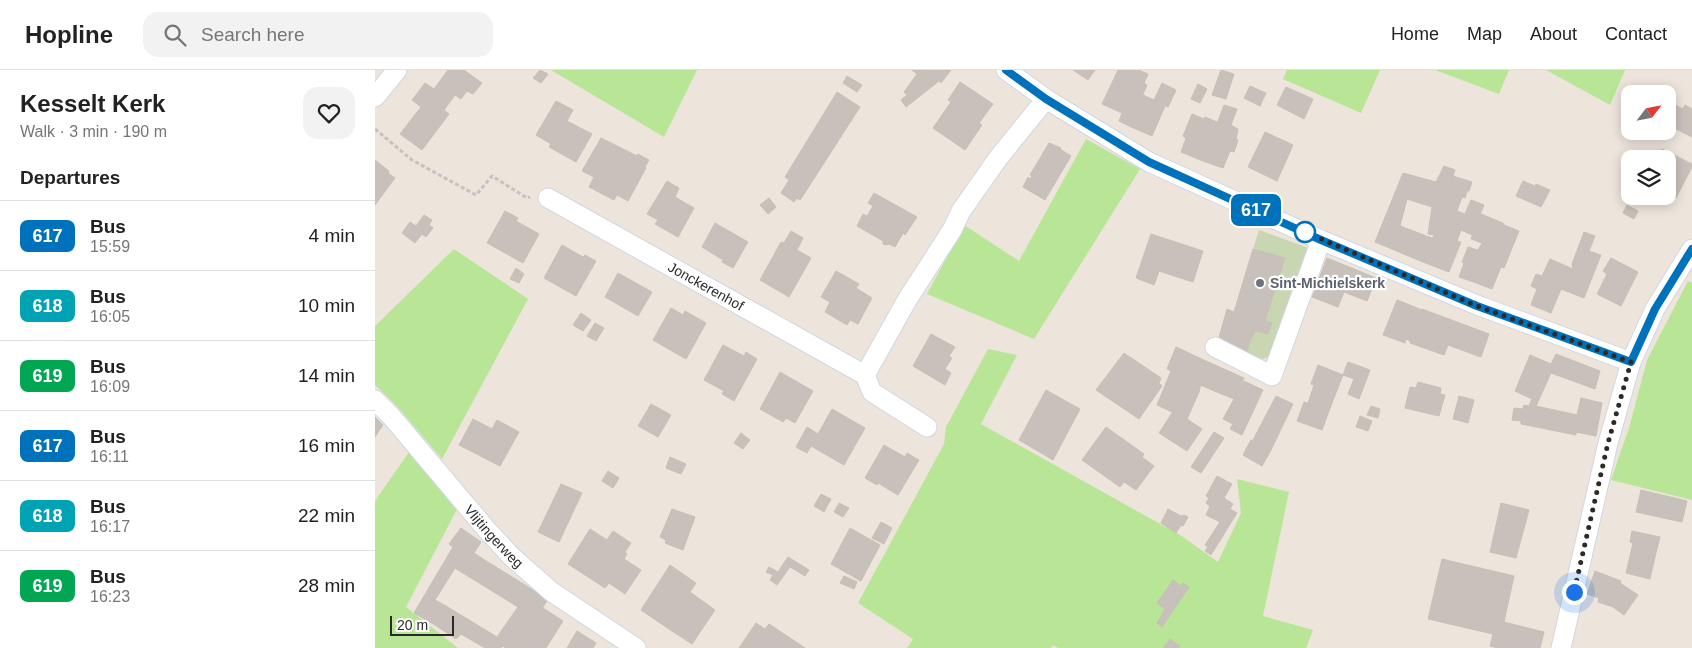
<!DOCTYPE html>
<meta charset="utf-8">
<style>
:root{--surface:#fff;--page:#f2f2f2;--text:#222;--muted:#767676;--line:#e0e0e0}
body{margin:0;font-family:Arial,sans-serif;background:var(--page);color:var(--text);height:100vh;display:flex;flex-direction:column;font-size:19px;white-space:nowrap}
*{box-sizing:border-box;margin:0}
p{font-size:16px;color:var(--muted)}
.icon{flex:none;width:28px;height:28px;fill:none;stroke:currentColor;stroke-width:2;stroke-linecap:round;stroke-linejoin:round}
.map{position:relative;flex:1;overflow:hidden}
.drawer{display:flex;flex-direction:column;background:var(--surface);width:375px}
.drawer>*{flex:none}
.badge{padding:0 10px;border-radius:8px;font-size:18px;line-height:32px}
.needle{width:32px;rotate:58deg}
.controls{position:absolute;left:1246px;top:15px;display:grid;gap:10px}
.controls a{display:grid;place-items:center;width:55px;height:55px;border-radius:10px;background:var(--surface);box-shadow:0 2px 12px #0003;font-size:25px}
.scale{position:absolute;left:15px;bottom:12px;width:64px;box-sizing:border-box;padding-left:5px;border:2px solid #2a2a2a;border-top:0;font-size:14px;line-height:18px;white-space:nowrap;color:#2a2a2a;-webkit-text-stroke:4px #fff;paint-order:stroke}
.you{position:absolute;width:25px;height:25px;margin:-12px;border:4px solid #fff;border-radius:50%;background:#1a73e8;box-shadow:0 0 0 8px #1a73e833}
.map>.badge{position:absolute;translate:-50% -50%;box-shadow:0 0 0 2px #fff}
h2{padding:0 20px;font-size:19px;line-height:45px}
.round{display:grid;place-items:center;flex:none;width:52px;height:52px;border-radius:15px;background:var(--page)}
.headline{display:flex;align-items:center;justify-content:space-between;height:85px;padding:0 20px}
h1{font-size:24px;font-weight:700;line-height:38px}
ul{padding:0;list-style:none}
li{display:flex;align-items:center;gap:15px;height:70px;padding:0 20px;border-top:1px solid var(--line)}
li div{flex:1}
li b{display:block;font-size:19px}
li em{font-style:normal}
li .badge{min-width:55px;font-weight:700;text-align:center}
header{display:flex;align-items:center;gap:30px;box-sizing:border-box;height:70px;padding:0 25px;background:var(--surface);border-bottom:1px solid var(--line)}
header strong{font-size:24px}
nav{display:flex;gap:28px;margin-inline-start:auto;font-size:18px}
.search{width:350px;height:45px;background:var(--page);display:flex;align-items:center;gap:12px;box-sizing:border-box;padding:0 18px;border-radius:15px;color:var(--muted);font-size:19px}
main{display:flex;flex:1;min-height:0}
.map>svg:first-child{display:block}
</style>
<header>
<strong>Hopline</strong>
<div class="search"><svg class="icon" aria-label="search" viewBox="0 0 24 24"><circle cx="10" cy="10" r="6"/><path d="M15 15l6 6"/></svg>Search here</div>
<nav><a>Home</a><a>Map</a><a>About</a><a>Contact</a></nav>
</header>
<main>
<section class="drawer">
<div class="headline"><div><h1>Kesselt Kerk</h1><p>Walk · 3 min · 190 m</p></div><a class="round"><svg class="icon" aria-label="heart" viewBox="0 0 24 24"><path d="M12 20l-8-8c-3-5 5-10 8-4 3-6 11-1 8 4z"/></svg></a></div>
<h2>Departures</h2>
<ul>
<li><span class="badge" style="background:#0072bc;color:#fff">617</span><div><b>Bus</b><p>15:59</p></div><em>4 min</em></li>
<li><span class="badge" style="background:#00a3b4;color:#fff">618</span><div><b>Bus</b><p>16:05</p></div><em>10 min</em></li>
<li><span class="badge" style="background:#00a651;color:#fff">619</span><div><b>Bus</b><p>16:09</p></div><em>14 min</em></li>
<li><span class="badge" style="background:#0072bc;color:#fff">617</span><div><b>Bus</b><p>16:11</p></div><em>16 min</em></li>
<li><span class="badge" style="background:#00a3b4;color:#fff">618</span><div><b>Bus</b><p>16:17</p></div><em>22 min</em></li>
<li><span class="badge" style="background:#00a651;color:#fff">619</span><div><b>Bus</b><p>16:23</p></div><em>28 min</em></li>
</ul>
</section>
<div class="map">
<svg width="1317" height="578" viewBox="0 0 1317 578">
<rect width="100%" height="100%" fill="#ede4db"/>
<path fill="#b8e696" d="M176 0H322L289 67Z
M912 0H1005L986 43 908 9Z
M1060 0H1134L1124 24Z
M1171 0H1250L1235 35Z
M711 69 765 99 659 269 552 224 589 155 644 191Z
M79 179 153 229 67 389 21 335 0 315V256Z
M1313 211 1317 213V430L1236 410 1254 358 1272 290Z
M613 279 642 285 606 354 805 465 843 492 866 443 862 409 914 422 888 546 938 560 931 578H683L678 575 676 578H532L538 569 483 533 569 374 571 357Z
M36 379 82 439 31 537 83 578H0V431Z"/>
<path fill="#c8d7b2" d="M884 160 936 179 900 284 888 289 871 284 876 268 881 261 893 264 897 253 890 251 909 188 878 179Z"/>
<path fill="#c8c1bb" stroke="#c8c0b5" d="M73 0H89L107 13 98 24 92 21 86 29 80 25 69 40 44 21 50 13 59 19Z
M165 0 173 4 166 13 158 8Z
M537 0H576L566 13 564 11 531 37 526 30 532 25 529 22 542 4Z
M698 0H720L713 10Z
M743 0H764L773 4 769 13 772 15 754 56 744 51 747 43 727 34Z
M846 0 859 4 851 29 837 25Z
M472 6 487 15 482 22 468 13Z
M585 12 618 34 604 53 607 55 590 80 558 58 576 32 573 30Z
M787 13 801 20 793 37 790 36 777 66 754 56 768 25 779 30Z
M823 14 832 19 825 33 816 29Z
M875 16 891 23 885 36 869 28Z
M911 17 938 29 929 49 902 35Z
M44 21 74 44 47 80 25 64 46 37 37 30Z
M462 22 485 37 431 121 425 130 422 128 419 132 406 123 414 110 410 107Z
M181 31 198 40 192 51 217 64 201 92 174 77 176 74 161 65Z
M1294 32 1308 39 1310 35 1317 39V67L1297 57 1299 53 1292 50V35Z
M849 35 862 39 856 55 863 59 861 69 863 70 859 82 855 81 848 98 828 91Z
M817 44 829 49 830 47 842 52 828 91 806 82 811 68 808 66Z
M890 62 918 75 902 111 873 97Z
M226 68 262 86 263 84 274 90 270 97 271 98 253 131 242 125 239 130 214 117 219 107 207 101Z
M674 73 686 78 685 79 696 86 670 130 648 117 653 107 655 109 657 106 655 105Z
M1287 79 1317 94V97L1301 128 1292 124V89H1282Z
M0 90 14 101 13 103 20 108 0 135Z
M1069 96 1080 100 1068 137 1073 139 1066 164 1060 162V165L1053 164 1057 137 1032 129 1025 156 1057 168 1048 192 1000 172 1028 103 1061 112Z
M1078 106 1097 112 1094 121H1092L1090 128 1087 127 1082 141 1090 144 1096 130 1109 135 1097 165 1086 160 1082 171 1086 172 1074 202 1048 192 1060 162 1066 164 1073 139 1068 137Z
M292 111 304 118 300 127 319 138 303 167 280 154 283 150 272 144Z
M1148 111 1160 116 1161 114 1175 120 1166 137 1141 126Z
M499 123 542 147 530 165 528 163 520 177 514 174 511 175 508 174V171L482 156 488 144 492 146 498 136 493 133Z
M394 128 401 137 393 144 385 135Z
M1252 135 1263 141 1259 149 1248 143Z
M130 141 143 148 141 151 164 164 148 193 112 173Z
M1106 144 1128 153 1129 155 1104 214 1084 207 1089 193 1087 192 1093 177 1103 180 1107 173 1096 169Z
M49 145 57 150 54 155 58 158 51 167 47 164 40 173 27 163 35 152 41 156Z
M340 153 373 172 358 198 347 192 348 190 327 177Z
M1129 155 1144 161 1129 198 1126 197 1117 219 1104 214Z
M416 161 428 168 422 180 436 188 414 227 385 210 406 172 409 173Z
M1209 162 1220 166 1214 181 1226 185 1209 228 1186 219 1176 243 1156 235 1162 219 1156 216 1161 204 1167 206 1175 189 1198 199 1197 194Z
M776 164 828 181 818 212 784 201 779 215 761 208Z
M187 175 208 187 210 185 221 191 201 226 169 208Z
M878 179 910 188 890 251 897 253 893 264 881 261 876 268 871 284 842 275 852 239 859 242Z
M952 188 1001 208 992 231 969 222 963 237 937 227Z
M1236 188 1263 202 1246 236 1222 224 1232 204 1228 201Z
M141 198 149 204 144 213 135 209Z
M461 201 484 214 481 218 497 228 483 254 475 250 472 255 450 242 455 232 446 227Z
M243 203 277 222 263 246 230 227Z
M1022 230 1047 240 1035 271 1031 269 1030 273 1008 265Z
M296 238 308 245 310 241 331 253 311 289 278 270Z
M1047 239 1114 264 1106 287 1073 275 1069 285 1035 273Z
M206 243 216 250 208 261 198 255Z
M220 253 229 258 221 271 212 266Z
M556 264 580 277 574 286 577 288 570 299 576 303 570 315 538 296Z
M348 275 369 286 371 282 382 289 359 331 347 324 349 321 329 310Z
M801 277 831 291 824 322 812 349 782 335 796 301 792 299Z
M749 283 786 308 784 313 787 316 764 349 721 320Z
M1181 284 1225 301 1220 319 1176 303 1161 336 1202 345 1206 328 1227 333 1221 366 1201 362V365L1146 354V351L1137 350 1139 338 1148 339 1149 335 1154 336 1157 329 1140 321 1155 285 1176 294Z
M831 291 869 308 859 329 825 315Z
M973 292 984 296 979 309 968 305Z
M943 295 968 305 957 333 936 324 939 315 936 314Z
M984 296 995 300 984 329 973 324Z
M405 302 438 321 420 353 411 348 408 352 385 339Z
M869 311 888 320 867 365 855 359 858 354 848 349Z
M1043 312 1066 318 1065 324 1070 325 1064 346 1030 338 1035 317 1041 318Z
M671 320 705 339 678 390 644 370Z
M936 324 957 333 947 360 922 351 929 332 933 333Z
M901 326 918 334 896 380 878 370Z
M1084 326 1099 330 1093 353 1078 349Z
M276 334 296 345 283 367 263 356Z
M996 336 1005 339 1003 348 992 345Z
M457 339 490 358 469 395 436 376 432 383 421 377 432 357 443 364Z
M797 343 812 349 827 359 812 381 784 363Z
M985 346 997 351 993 361 981 357Z
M0 347 8 355 0 367Z
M98 349 117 359 122 350 144 362 125 396 84 375Z
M731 357 769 384 767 387 779 396 761 420 749 412 745 417 707 390Z
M839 362 849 368 826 403 816 397Z
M366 363 375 370 368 379 359 373Z
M876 370 896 380 887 396 868 385Z
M509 375 530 387 532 383 544 390 523 425 503 413 502 415 490 408Z
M295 387 311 394 306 404 291 398Z
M233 401 244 408 238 418 227 411Z
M842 406 857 414 849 428 858 434 855 439 862 443 836 485 830 481 833 477 830 475 845 452 831 445 835 436 831 433 834 428 831 426Z
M186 414 207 423 184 472 163 462Z
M1266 420 1312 431 1307 452 1261 442Z
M446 424 456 429 449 442 439 436Z
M464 433 474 438 468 447 459 442Z
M1126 433 1154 440 1141 488 1115 482Z
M297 439 320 447 308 480 290 473 291 470 285 467Z
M793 439 806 446 809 445 813 447 808 456 806 455 801 463 786 453Z
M506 452 517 458 509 474 497 468Z
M86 458 106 472 99 483 108 489 96 508 80 498 60 530 71 536 60 555 39 543 78 477 74 474Z
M475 458 505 475 486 511 456 494Z
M215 459 232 470 238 461 256 473 250 482 252 484 249 489 266 500 250 524 234 513 230 518 193 494Z
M1257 461 1285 467 1280 487 1256 482 1258 473 1255 472Z
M1256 482 1280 487 1275 509 1251 503Z
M413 487 434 500 430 506 415 497 402 515 395 510 398 505 391 502 394 497 403 502Z
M108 489 173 529 143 578H130L128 576 126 578H110L86 564 81 569 60 555 71 536 122 567 143 537 96 508Z
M1067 489 1139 506 1129 552 1169 562 1165 578H1122L1115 576 1118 564 1053 549Z
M295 495 321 513 291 557 266 540Z
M1220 501 1246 511 1245 513 1263 525 1249 545 1238 537 1223 532 1224 528 1212 524Z
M469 506 482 512 479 519 465 513Z
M798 510 806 516 808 513 814 517 787 557 782 553 790 539 782 533Z
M315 522 340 540 317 574 291 557Z
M168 538 188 551 171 578H143Z
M381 553 390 559 394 554 430 578H364Z
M202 561 221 573 218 578H192Z
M795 569 805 576 803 578H788Z"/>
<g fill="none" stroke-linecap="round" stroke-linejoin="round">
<g stroke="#d1d6e4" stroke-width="21">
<g id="street">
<path d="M631 0 671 29 774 92 946 170 1102 235 1256 292"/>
<path d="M0 27 22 0"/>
<path id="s1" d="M173 128 490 305 532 230 577 160 586 141 624 87 671 29"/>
<path d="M840 277 897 306 946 170"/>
<path d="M490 305 497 322 552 357"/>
<path id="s2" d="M0 330 16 346 112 460 138 488 177 522 261 578"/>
<path d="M1186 578 1233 373 1256 292 1280 239 1317 179"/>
</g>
</g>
<path stroke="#c3c3c3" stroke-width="3" stroke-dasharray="4 2.5" stroke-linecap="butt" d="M0 59 37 90 101 125 117 106 152 128 155 127"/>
<use href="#street" stroke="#fff" stroke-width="19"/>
</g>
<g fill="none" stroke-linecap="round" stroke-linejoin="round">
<g stroke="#fff" stroke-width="11">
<path id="line" d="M631 0 671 29 774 92 946 170 1102 236 1256 292 1280 239 1317 179"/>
</g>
<use href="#line" stroke="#0072bc" stroke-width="8"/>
<path stroke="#2a2a2a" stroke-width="5" stroke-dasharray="0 9" d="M930 162 1102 236 1256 292 1233 373 1199 522"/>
</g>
<circle fill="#fff" stroke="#0072bc" stroke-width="2.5" cx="930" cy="162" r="10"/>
<circle fill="#6b7280" stroke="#fff" stroke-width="2" cx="885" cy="213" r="5"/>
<g text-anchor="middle" stroke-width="4.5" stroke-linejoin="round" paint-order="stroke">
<g font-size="14" font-weight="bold" fill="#5b616d" stroke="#fff" text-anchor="start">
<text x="895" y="218">Sint-Michielskerk</text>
</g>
<g font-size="14" fill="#2a2a2a" stroke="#fff">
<text dy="5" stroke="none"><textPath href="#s1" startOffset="181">Jonckerenhof</textPath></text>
<text dy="5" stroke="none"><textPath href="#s2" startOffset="181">Vlijtingerweg</textPath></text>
</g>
</g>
</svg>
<div class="controls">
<a><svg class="needle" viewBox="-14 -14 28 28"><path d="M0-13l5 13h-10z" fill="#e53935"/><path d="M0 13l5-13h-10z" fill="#767676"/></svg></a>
<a><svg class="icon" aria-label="layers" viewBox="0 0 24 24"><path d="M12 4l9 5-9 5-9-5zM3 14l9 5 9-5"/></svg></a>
</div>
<div class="scale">20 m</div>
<div class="you" style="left:1199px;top:522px"></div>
<b class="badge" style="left:881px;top:140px;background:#0072bc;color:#fff">617</b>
</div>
</main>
